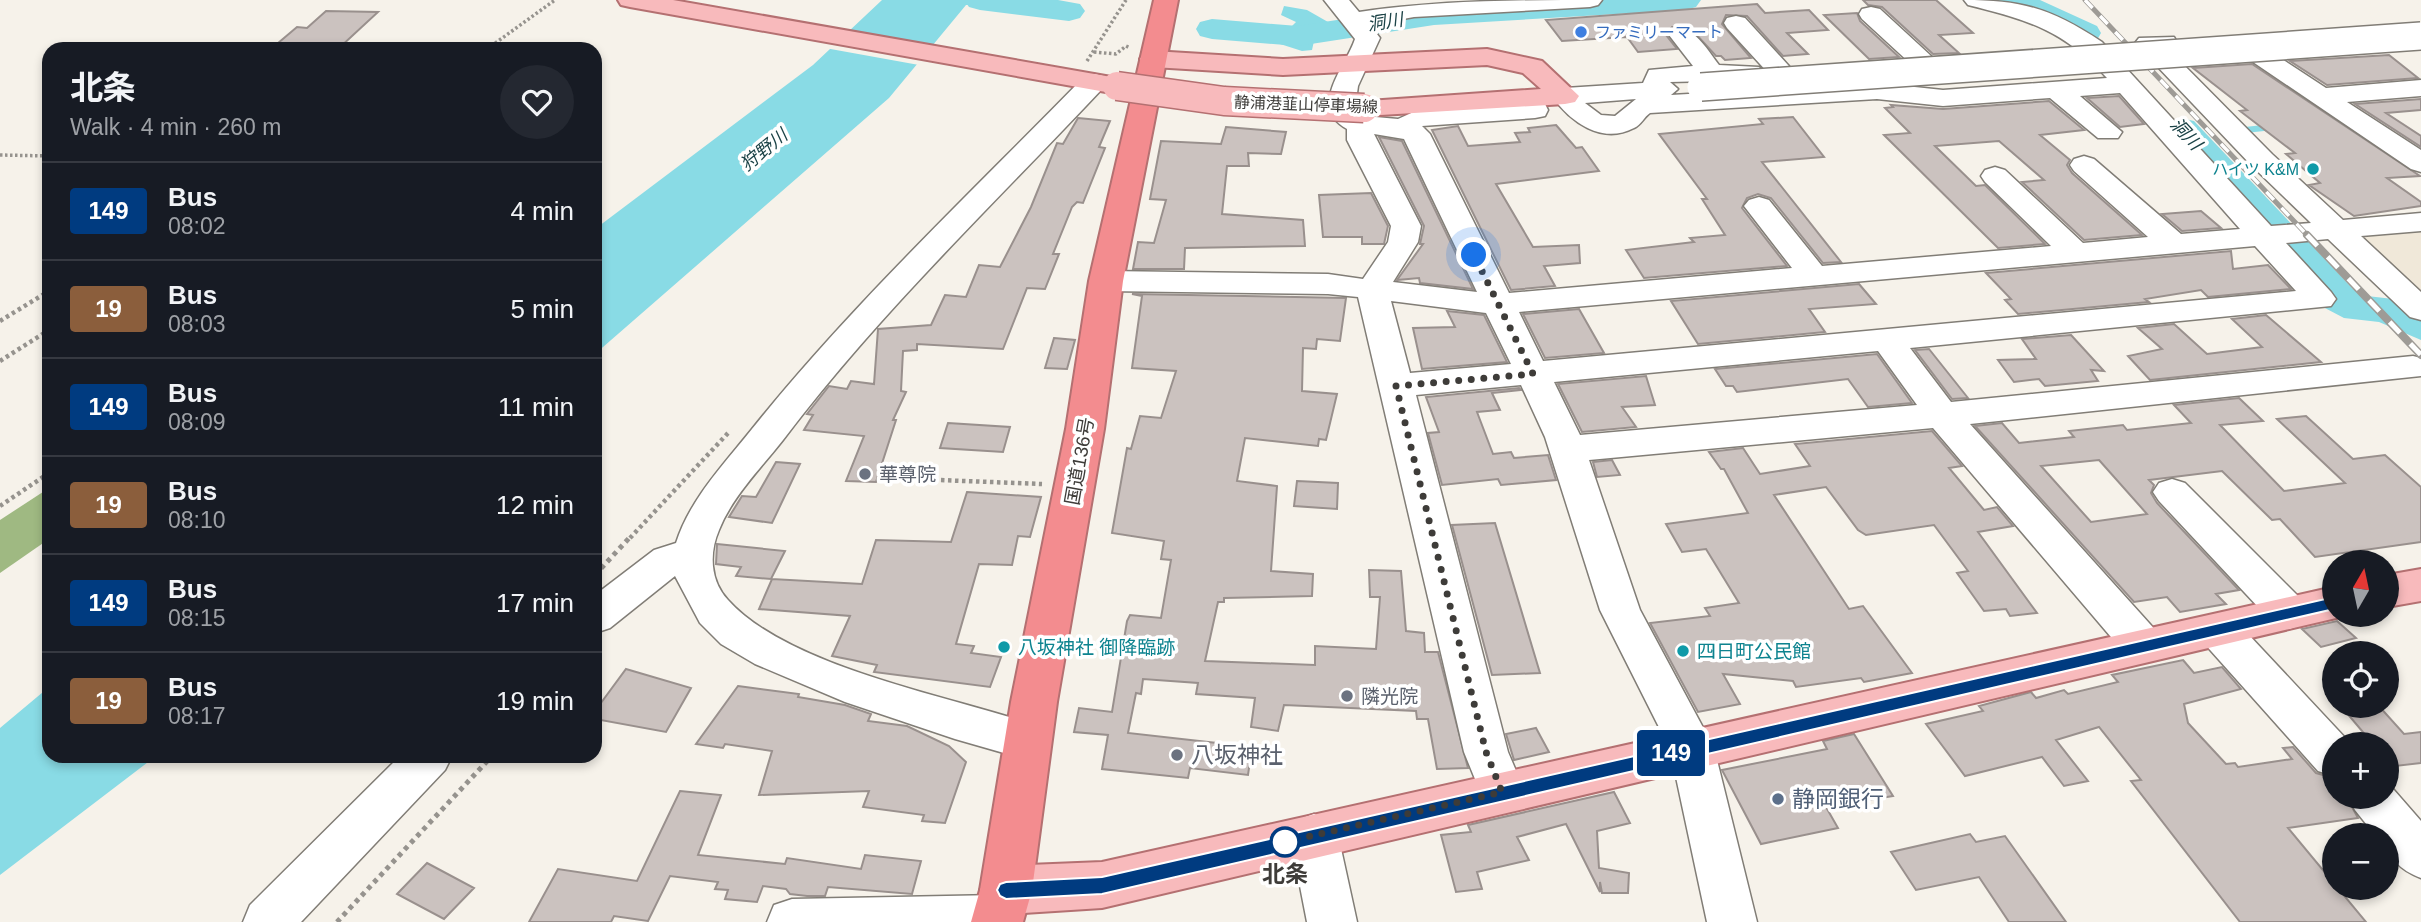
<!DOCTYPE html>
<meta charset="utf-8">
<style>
:root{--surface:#171b24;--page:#242831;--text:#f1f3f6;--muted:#9ea1a6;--line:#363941}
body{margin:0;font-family:Helvetica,"Noto Sans JP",sans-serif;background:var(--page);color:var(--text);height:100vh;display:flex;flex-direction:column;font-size:26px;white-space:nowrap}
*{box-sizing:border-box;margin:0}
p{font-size:23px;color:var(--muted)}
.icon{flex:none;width:38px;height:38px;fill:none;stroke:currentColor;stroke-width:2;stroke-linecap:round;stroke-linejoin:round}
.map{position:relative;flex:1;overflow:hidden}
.drawer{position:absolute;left:42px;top:42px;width:560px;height:721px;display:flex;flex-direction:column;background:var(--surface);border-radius:21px;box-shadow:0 4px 10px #0003}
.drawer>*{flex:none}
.badge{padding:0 14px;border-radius:5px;font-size:24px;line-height:46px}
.needle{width:46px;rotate:9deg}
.tools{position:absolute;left:2322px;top:550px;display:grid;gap:14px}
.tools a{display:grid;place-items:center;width:77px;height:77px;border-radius:50%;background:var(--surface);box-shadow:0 4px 10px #0003;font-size:35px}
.you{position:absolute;width:35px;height:35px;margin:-18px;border:5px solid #fff;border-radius:50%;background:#1a73e8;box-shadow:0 0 0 10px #1a73e833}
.map>.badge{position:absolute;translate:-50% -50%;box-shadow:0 0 0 4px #fff}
.round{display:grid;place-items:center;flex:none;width:74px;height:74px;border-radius:37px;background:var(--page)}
.summary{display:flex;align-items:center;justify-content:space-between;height:119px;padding:0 28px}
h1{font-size:33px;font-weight:700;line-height:52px}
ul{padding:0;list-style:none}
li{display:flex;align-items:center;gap:21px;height:98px;padding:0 28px;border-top:2px solid var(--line)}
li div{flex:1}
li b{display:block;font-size:26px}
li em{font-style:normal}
li .badge{min-width:77px;font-weight:700;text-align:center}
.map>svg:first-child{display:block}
</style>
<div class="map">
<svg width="2421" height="922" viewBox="0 0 2421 922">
<rect width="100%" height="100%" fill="#f6f2ea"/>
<path fill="#f0e8d9" d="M2421 231V302L2357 237Z"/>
<path fill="#9fb982" d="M49 488V539L0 573V520Z"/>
<path fill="#89dbe5" d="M882 0H1000L996 4 966 5 889 98 595 354V229L813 65Z
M1284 6 1307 10 1335 26 1379 19 1386 25 1314 41 1312 50 1302 51 1268 40 1213 35 1217 23 1288 30 1296 22 1281 15Z
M49 687V756H156L0 875V728Z"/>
<path fill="#f6f2ea" d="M830 44 923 60 919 65 825 48Z"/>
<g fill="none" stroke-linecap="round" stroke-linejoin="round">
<path stroke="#89dbe5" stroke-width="6" d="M2245 130 2273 127"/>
<path fill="#89dbe5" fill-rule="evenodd" d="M964 0H1058L1080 4 1085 11 1080 18 1069 21 980 10 969 7Z
M1524 0H1701L1696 7 1685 10 1434 25 1298 46 1212 39 1200 36 1196 29 1200 22 1212 19 1298 26 1434 5Z
M1990 0H2040L2097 26 2101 33 2097 40 2085 43 2073 40 2028 17 1995 7Z
M2181 118 2194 121 2353 289 2367 296 2402 300 2421 309V340L2379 322 2344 318 2323 307 2168 137 2163 129 2168 121Z"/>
</g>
<path fill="#cbc2bf" stroke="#99908d" stroke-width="2" fill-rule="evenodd" d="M1863 0H1936L1973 33 1939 35 1959 53 1933 54 1882 7 1868 5Z
M1757 4 1765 13 1809 10 1828 30 1787 33 1808 54 1783 56 1747 16 1726 15 1722 24 1751 58 1725 60 1721 56H1716L1695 33 1680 27H1672L1666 35 1677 49 1638 52 1627 37 1562 41 1546 20Z
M326 11 378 12 338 49H271L297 27 307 28Z
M1857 13 1860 21 1899 57 1869 59 1824 15Z
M2389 55 2418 78 2327 85 2290 61Z
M2252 64 2420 176 2387 178 2421 202V206L2354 216 2309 185 2320 183 2286 154 2295 153 2240 111 2247 110 2193 68Z
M2119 96 2144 124 2120 127 2087 98Z
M2421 99V110L2386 113 2421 136V147L2355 104Z
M2049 101 2084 130 2040 135 2070 160 2067 165 2072 173 2142 235 2084 240 2022 182 2044 180 1999 141 1935 146 1976 186 1985 185 2045 244 1998 248 1884 135 1910 133 1885 108 1893 107 1891 105 1943 109Z
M1793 117 1824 157 1762 162 1841 262 1823 263 1771 198 1758 194 1747 198 1742 208 1787 266 1644 278 1626 250 1694 242 1690 238 1725 235 1702 199H1707L1659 134 1763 124 1759 119Z
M1078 118 1110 121 1099 147 1105 148 1083 203 1077 202 1072 207 1053 254H1059L1045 289 1027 288 1003 349 917 344V350L903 351 901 391 906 392 893 420H896L876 482 846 481 864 436 804 430 813 415 807 414 829 386 847 389 851 381 874 384 878 329 931 325 945 295 966 297 979 265 1000 267 1031 207 1057 143 1063 144Z
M1556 125 1576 148 1582 147 1599 171 1496 184 1533 247 1579 245 1580 263 1544 266 1555 286 1511 290 1432 130 1458 126 1468 146 1520 142 1515 133 1530 132 1528 128Z
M1226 127 1286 132 1281 154 1248 153 1249 166H1227L1222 214 1303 220 1305 246 1185 248 1184 269H1133L1138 242 1154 243 1166 200 1150 199 1161 141 1221 144Z
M1379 137 1402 141 1473 289 1420 283 1419 278 1397 280 1423 244H1420L1424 226Z
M1371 193 1388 226 1384 244H1362V237H1323L1319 195Z
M2201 211 2221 228 2182 231 2162 214Z
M2231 251 2233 269 2268 265 2291 289 2208 297 2201 290 2145 299 2149 302 2018 314 2005 300 2011 299 1986 273Z
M1859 284 1876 304 1809 309 1825 332 1698 344 1671 301Z
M1132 294 1346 298 1340 341 1317 339 1316 349 1303 348 1302 391 1337 394 1326 440 1319 439 1318 446 1245 438 1237 481 1277 486 1271 571 1313 574 1312 596 1224 598V602H1218L1205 661 1315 665V646L1376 649 1380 597H1370L1369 570 1401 571 1406 631 1424 633 1425 652H1438L1468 768 1437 769 1428 719H1417L1416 711 1284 705 1278 731 1251 727 1255 698 1196 694 1198 683 1143 679 1141 694 1136 693 1128 733 1252 747 1248 775 1190 768 1188 778 1102 769 1108 735 1074 732 1079 708 1112 712 1127 621 1130 615 1161 618 1171 560 1161 559 1164 541 1112 533 1127 448 1131 449 1140 416 1161 418 1176 371 1132 368 1142 296Z
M1579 309 1604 353 1545 358 1523 314Z
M1447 311 1484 315 1507 362 1422 369 1413 328 1455 327Z
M2266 315 2321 362 2150 380 2128 356 2162 349 2138 328 2174 324 2207 354 2262 347 2232 319Z
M2071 335 2104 371 2091 370 2098 381 2045 386 2039 379 2014 382 1998 360 2036 359 2022 339Z
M1054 338 1075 340 1067 369 1045 368Z
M1929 349 1968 398 1952 399 1915 350Z
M1877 354 1912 403 1868 407 1848 379 1737 392 1733 386H1726L1715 369Z
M1646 376 1655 405 1622 407 1636 427 1582 432 1558 384Z
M1519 388 1521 390 1492 393 1500 410 1477 412 1493 454 1511 452 1514 458 1548 455 1556 480 1501 485 1498 479 1442 485 1428 433 1439 432 1426 397Z
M2239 398 2263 421 2220 425 2284 491 2345 483 2277 419 2306 416 2353 459 2385 455 2421 487V542L2315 557 2280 519 2272 520 2222 471 2149 480 2154 485 2151 493 2157 503 2239 590 2216 594 2226 604 2180 612 2167 597 2134 602 1975 426 2002 423 2019 443 2074 437 2069 431 2123 425 2127 430 2191 423 2174 405ZM2099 460 2147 514 2091 522 2041 466Z
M948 423 1010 427 1003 452 940 448Z
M1932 431 1962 466 1949 468 1984 510 1997 507 2013 526 1978 532 2037 613 2010 616 2006 609 1984 611 1957 573 1968 571 1934 525 1866 535 1858 530 1826 487 1774 495 1849 609 1863 606 1912 673 1864 682 1861 678 1796 687 1793 681 1723 674 1740 704 1698 712 1650 623 1710 616 1705 608 1739 603 1706 549 1682 552 1666 524 1748 513 1724 469H1721L1709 452 1743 448 1760 474 1810 466 1795 444Z
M1612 460 1620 475 1597 477 1593 462Z
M776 462 800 464 772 523 729 517 742 496 756 497Z
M1297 481 1338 483 1337 509 1294 506Z
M967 492 1041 497 1030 537 1018 536 1012 565 979 564 956 644 974 646 971 653 1001 657 990 687 874 672 877 665 832 656 850 616 759 609 772 579 862 584 876 540 951 542Z
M1495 523 1540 673 1492 675 1452 525Z
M717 544 785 551 771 579 736 576 741 567 716 564Z
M2337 621 2356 638 2321 647 2302 629Z
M2183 660 2194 673 2222 667 2241 689 2184 704 2188 723 2226 764 2235 763 2238 767 2292 759 2283 748 2293 747 2316 773 2334 778V796H2346L2358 818 2288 828 2366 922H2240L2131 781 2141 780 2099 727 2056 740 2088 781 2064 786 2042 757 1965 776 1926 724 1983 711 1979 706 2031 692 2036 698 2064 690 2068 694 2118 682 2112 675Z
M626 669 691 688 666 732 595 719V711Z
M738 686 799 694 798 697 845 705 871 714 868 721 907 726 949 746 966 762 945 823 922 821 924 815 863 807 869 791 759 795 772 751 725 744 723 748 696 744Z
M2340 705H2378L2404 734 2421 732V763L2387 767V744H2373Z
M1536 728 1549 752 1514 760 1506 734Z
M1854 734 1893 796 1826 807 1838 828 1761 844 1722 770 1827 749 1823 741Z
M680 791 721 795 698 855 785 864 787 858 861 869 865 855 921 861 912 894 828 887 825 896H807L790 894 786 889 763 886 757 902 725 899 728 890 715 889 718 882 670 876 648 921 614 916 611 922H529L558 869 637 881Z
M1614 792 1630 823 1597 831 1599 868 1629 873 1628 893H1602L1600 882V892L1566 824 1517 837 1529 860 1477 872 1482 889 1456 892 1441 835 1471 832 1468 825Z
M1970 834 1976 842 2005 836 2066 922H2009L1979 877 1916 890 1891 852Z
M427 863 474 888 444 919 397 894Z"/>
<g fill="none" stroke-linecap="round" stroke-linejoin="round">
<g stroke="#817d76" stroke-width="3">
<path id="minor" d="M1324 0H1349L1359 12C1440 0 1520 0 1602 0L1598 5 1590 7 1414 17 1370 25 1380 38 1358 86 1355 108 1364 116 1398 119 1418 110 1535 102 1545 104 1548 110 1545 116 1535 118 1422 126 1430 134 1509 293 1792 268 1744 206 1749 200 1759 197 1769 200 1822 266 2051 246 1985 182 1981 176 1985 170 1995 167 2005 170 2083 243 2148 237 2074 171 2070 165 2074 159 2084 156 2094 159 2181 234 2240 229 2120 93 2080 96 2122 132 2118 138H2098L2050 98 1943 106 1877 99 1650 113C1644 117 1641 125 1634 128 1602 145 1570 122 1552 96L1556 90 1565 88 1643 83 1649 70 1693 66 1669 35 1672 30C1694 24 1707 50 1719 65L1759 67 1763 72 1759 77 1750 80 1670 82 1678 89 1671 95 1877 83 1943 90 2107 78C2064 30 2028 20 1968 5L1964 0C2023 0 2052 9 2102 42L2271 226 2311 223 2252 166 2135 43 2139 38 2174 37 2177 42 2168 49 2272 154 2343 220 2421 213V231L2361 236 2421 292V320L2410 317 2328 239 2286 243 2331 292 2336 299 2331 306 1910 348 1951 402 2413 356 2421 358V376L1970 424 2158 633 2164 645 2158 657 2143 662 2128 657 1933 428 1589 460 1640 610 1714 748 1757 922H1707L1670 749 1600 610 1545 437 1521 385 1416 395 1508 752 1525 792 1518 806 1502 812 1486 806 1464 752 1358 297 1328 294 1106 291 1095 288 1090 281 1095 274 1106 271 1328 274 1363 279 1388 242 1391 226 1347 140V129C1307 107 1346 67 1355 39ZM1636 99 1615 116 1601 115 1585 103ZM1374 134 1404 139 1477 292 1393 282 1418 242 1421 226ZM2255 246 2296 291 1543 361 1519 312ZM1391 301 1486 313 1511 364 1410 373ZM1878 351 1917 405 1580 435 1554 382Z
M1871 7 1880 9 1930 55 1934 60 1930 65H1912L1862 19 1859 14 1862 9Z
M1736 16 1745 18 1788 65 1792 70 1788 75H1770L1727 28 1724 23 1727 18Z
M2259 47 2268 50 2326 88 2421 80V96L2347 102 2421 150V172L2411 169 2250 60 2246 55 2250 50Z
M1094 74 1103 76 1107 82 1103 88C995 203 879 313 783 440 761 468 732 497 719 530 709 553 710 581 728 600 790 669 956 697 1044 728L1050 741 1044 754 1028 760 955 739 845 702 755 664 721 644 700 623 675 576 610 628 595 633V595L654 550 676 543C690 499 724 464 752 429 853 303 972 192 1085 76Z
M2172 479 2185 483 2304 602 2310 613 2304 624 2289 629 2274 624 2159 501 2153 492 2159 483Z
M2218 614 2233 618 2350 743 2334 744V776L2318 771 2203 642 2197 630 2203 618Z
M400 756H452L445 770 301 922H243L250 905Z
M2387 782 2421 821V878C2400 870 2387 858 2387 835H2375L2355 810 2348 796H2387Z
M1314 814 1331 820 1338 835 1357 922H1307L1290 835 1297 820Z
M998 895 1016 902 1023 918 1021 922H767L774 905 792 899Z"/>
</g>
<g stroke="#b47071" stroke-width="4">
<path id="major" d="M618 0H673L1117 78 1127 80 1131 86 1127 92 1117 94 630 7 621 5Z
M1487 49 1542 61 1579 96 1575 102 1565 104 1364 116 1354 114 1350 108 1354 102 1541 89 1523 73 1487 65 1283 75 1153 67 1144 65 1140 59 1144 53 1153 51 1283 59Z
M2421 569V601L2387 607V575Z
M2334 587V614L2349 615 1102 908 1006 914 988 907 980 890 988 873 1006 866 1102 862Z"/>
</g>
<g stroke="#b47071" stroke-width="4">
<path id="highway" d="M1154 0H1178L1123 281 1104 429 1057 702 1032 890 1023 922H971L980 890 1011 702 1066 429 1089 281Z"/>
</g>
<path stroke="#96938e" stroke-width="3.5" stroke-dasharray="2.5 2.5" stroke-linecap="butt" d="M487 49 555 0
M1094 52 1116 54 1126 46 1130 48
M1087 61 1126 0
M0 155 49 156"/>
<path stroke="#96938e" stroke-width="4.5" stroke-dasharray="3.5 3.5" stroke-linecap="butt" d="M0 321 49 291
M0 361 49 330
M913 479 1042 484
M0 506 49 473
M630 538 729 432"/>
<path stroke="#96938e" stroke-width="5" stroke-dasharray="4.5 4.5" stroke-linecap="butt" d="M595 575 631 536
M337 922 492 756"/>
<use href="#minor" fill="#fff" fill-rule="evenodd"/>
<use href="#major" fill="#f8babc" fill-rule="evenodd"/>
<use href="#highway" fill="#f38c8f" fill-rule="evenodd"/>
<g stroke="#9e9b96" stroke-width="5">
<path id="rail-far1" d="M2085 0 2309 237"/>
</g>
<g stroke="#9e9b96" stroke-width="8">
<path id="rail" d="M2307 235 2421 355"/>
</g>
<use href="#rail-far1" stroke="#fff" stroke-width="3.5" stroke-dasharray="11" stroke-linecap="butt"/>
<use href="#rail" stroke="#fff" stroke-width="5" stroke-dasharray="15" stroke-linecap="butt"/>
<g stroke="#817d76" stroke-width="30" stroke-linecap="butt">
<path id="minor-bridge" d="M1701 87 2421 36"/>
</g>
<g stroke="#b47071" stroke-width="31" stroke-linecap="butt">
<path id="major-bridge" d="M1117 86 1224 101 1364 108"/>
</g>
<use href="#minor-bridge" stroke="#fff" stroke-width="27"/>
<use href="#major-bridge" stroke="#f8babc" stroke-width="28"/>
</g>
<path fill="#003b80" stroke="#fff" stroke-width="2" d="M2334 597 2342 603 2334 609 1102 894 1006 899 1000 896 997 890 1000 884 1006 882 1102 877Z"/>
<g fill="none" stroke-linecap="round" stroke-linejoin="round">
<path stroke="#3e3c39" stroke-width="7" stroke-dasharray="0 12.6" d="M1285 842 1502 792 1486 752 1396 386 1533 374 1474 255"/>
</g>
<circle fill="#3f7fe0" stroke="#fff" stroke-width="2.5" cx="1581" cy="32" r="7"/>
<g fill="#0f9aa8" stroke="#fff" stroke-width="2.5">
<circle cx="2313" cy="169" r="7"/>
<circle cx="1004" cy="647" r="7"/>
<circle cx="1683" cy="651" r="7"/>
</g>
<g fill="#6b7280" stroke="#fff" stroke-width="2.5">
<circle cx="865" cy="474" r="7"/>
<circle cx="1347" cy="696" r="7"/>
<circle cx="1177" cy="755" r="7"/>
</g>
<circle fill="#5c6f8a" stroke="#fff" stroke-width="2.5" cx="1778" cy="799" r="7"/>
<circle fill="#fff" stroke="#003b80" stroke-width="3.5" cx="1285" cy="842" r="14"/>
<g text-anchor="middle" stroke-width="7" stroke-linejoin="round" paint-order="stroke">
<g font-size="16" fill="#366cbe" stroke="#fff" text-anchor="start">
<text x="1595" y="38">ファミリーマート</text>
</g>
<g font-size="16" fill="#3e3c39" stroke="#fff">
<text transform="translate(1306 104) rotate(2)" y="6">静浦港韮山停車場線</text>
</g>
<g font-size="16" fill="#0d838f" stroke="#fff" text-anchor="end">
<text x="2299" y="175">ハイツ K&amp;M</text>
</g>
<g font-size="18" font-style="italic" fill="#1c4347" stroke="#fff">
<text transform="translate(1385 22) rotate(-9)" y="6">洞川</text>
<text transform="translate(2186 134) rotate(47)" y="6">洞川</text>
<text transform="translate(764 150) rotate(-39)" y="6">狩野川</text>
</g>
<g font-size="19" fill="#3e3c39" stroke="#fff">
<text transform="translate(1079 461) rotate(-80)" y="7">国道136号</text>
</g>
<g font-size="19" fill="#5b616d" stroke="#fff" text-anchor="start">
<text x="879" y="481">華尊院</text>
<text x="1361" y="703">隣光院</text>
</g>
<g font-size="19" fill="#0d838f" stroke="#fff" text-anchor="start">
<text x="1018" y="654">八坂神社 御降臨跡</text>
<text x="1697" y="658">四日町公民館</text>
</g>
<g font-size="23" fill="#5b616d" stroke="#fff" text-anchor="start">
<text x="1191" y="763">八坂神社</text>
</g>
<g font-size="23" fill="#4e5e75" stroke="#fff" text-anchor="start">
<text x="1792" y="807">静岡銀行</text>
</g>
<g font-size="23" font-weight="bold" fill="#3e3c39" stroke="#fff">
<text x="1285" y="882">北条</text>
</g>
</g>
</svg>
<div class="tools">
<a><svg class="needle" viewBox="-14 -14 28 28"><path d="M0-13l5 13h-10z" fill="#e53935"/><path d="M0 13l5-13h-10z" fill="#9ea1a6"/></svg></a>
<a><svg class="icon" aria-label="locate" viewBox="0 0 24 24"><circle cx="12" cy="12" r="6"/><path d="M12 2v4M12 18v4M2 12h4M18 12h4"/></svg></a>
<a>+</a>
<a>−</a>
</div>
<div class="you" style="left:1474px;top:255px"></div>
<b class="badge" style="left:1671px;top:753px;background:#003b80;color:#fff">149</b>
<section class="drawer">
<div class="summary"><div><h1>北条</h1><p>Walk · 4 min · 260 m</p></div><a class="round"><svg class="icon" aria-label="heart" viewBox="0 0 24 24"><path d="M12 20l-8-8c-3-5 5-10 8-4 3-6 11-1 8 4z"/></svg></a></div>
<ul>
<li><span class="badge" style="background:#003b80;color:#fff">149</span><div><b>Bus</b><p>08:02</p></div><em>4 min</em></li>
<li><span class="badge" style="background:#8b5e3c;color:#fff">19</span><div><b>Bus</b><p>08:03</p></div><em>5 min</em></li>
<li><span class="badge" style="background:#003b80;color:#fff">149</span><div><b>Bus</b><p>08:09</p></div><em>11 min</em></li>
<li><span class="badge" style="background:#8b5e3c;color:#fff">19</span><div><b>Bus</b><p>08:10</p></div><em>12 min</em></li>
<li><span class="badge" style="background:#003b80;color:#fff">149</span><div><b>Bus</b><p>08:15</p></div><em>17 min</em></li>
<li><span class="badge" style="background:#8b5e3c;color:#fff">19</span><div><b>Bus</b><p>08:17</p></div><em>19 min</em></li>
</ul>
</section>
</div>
